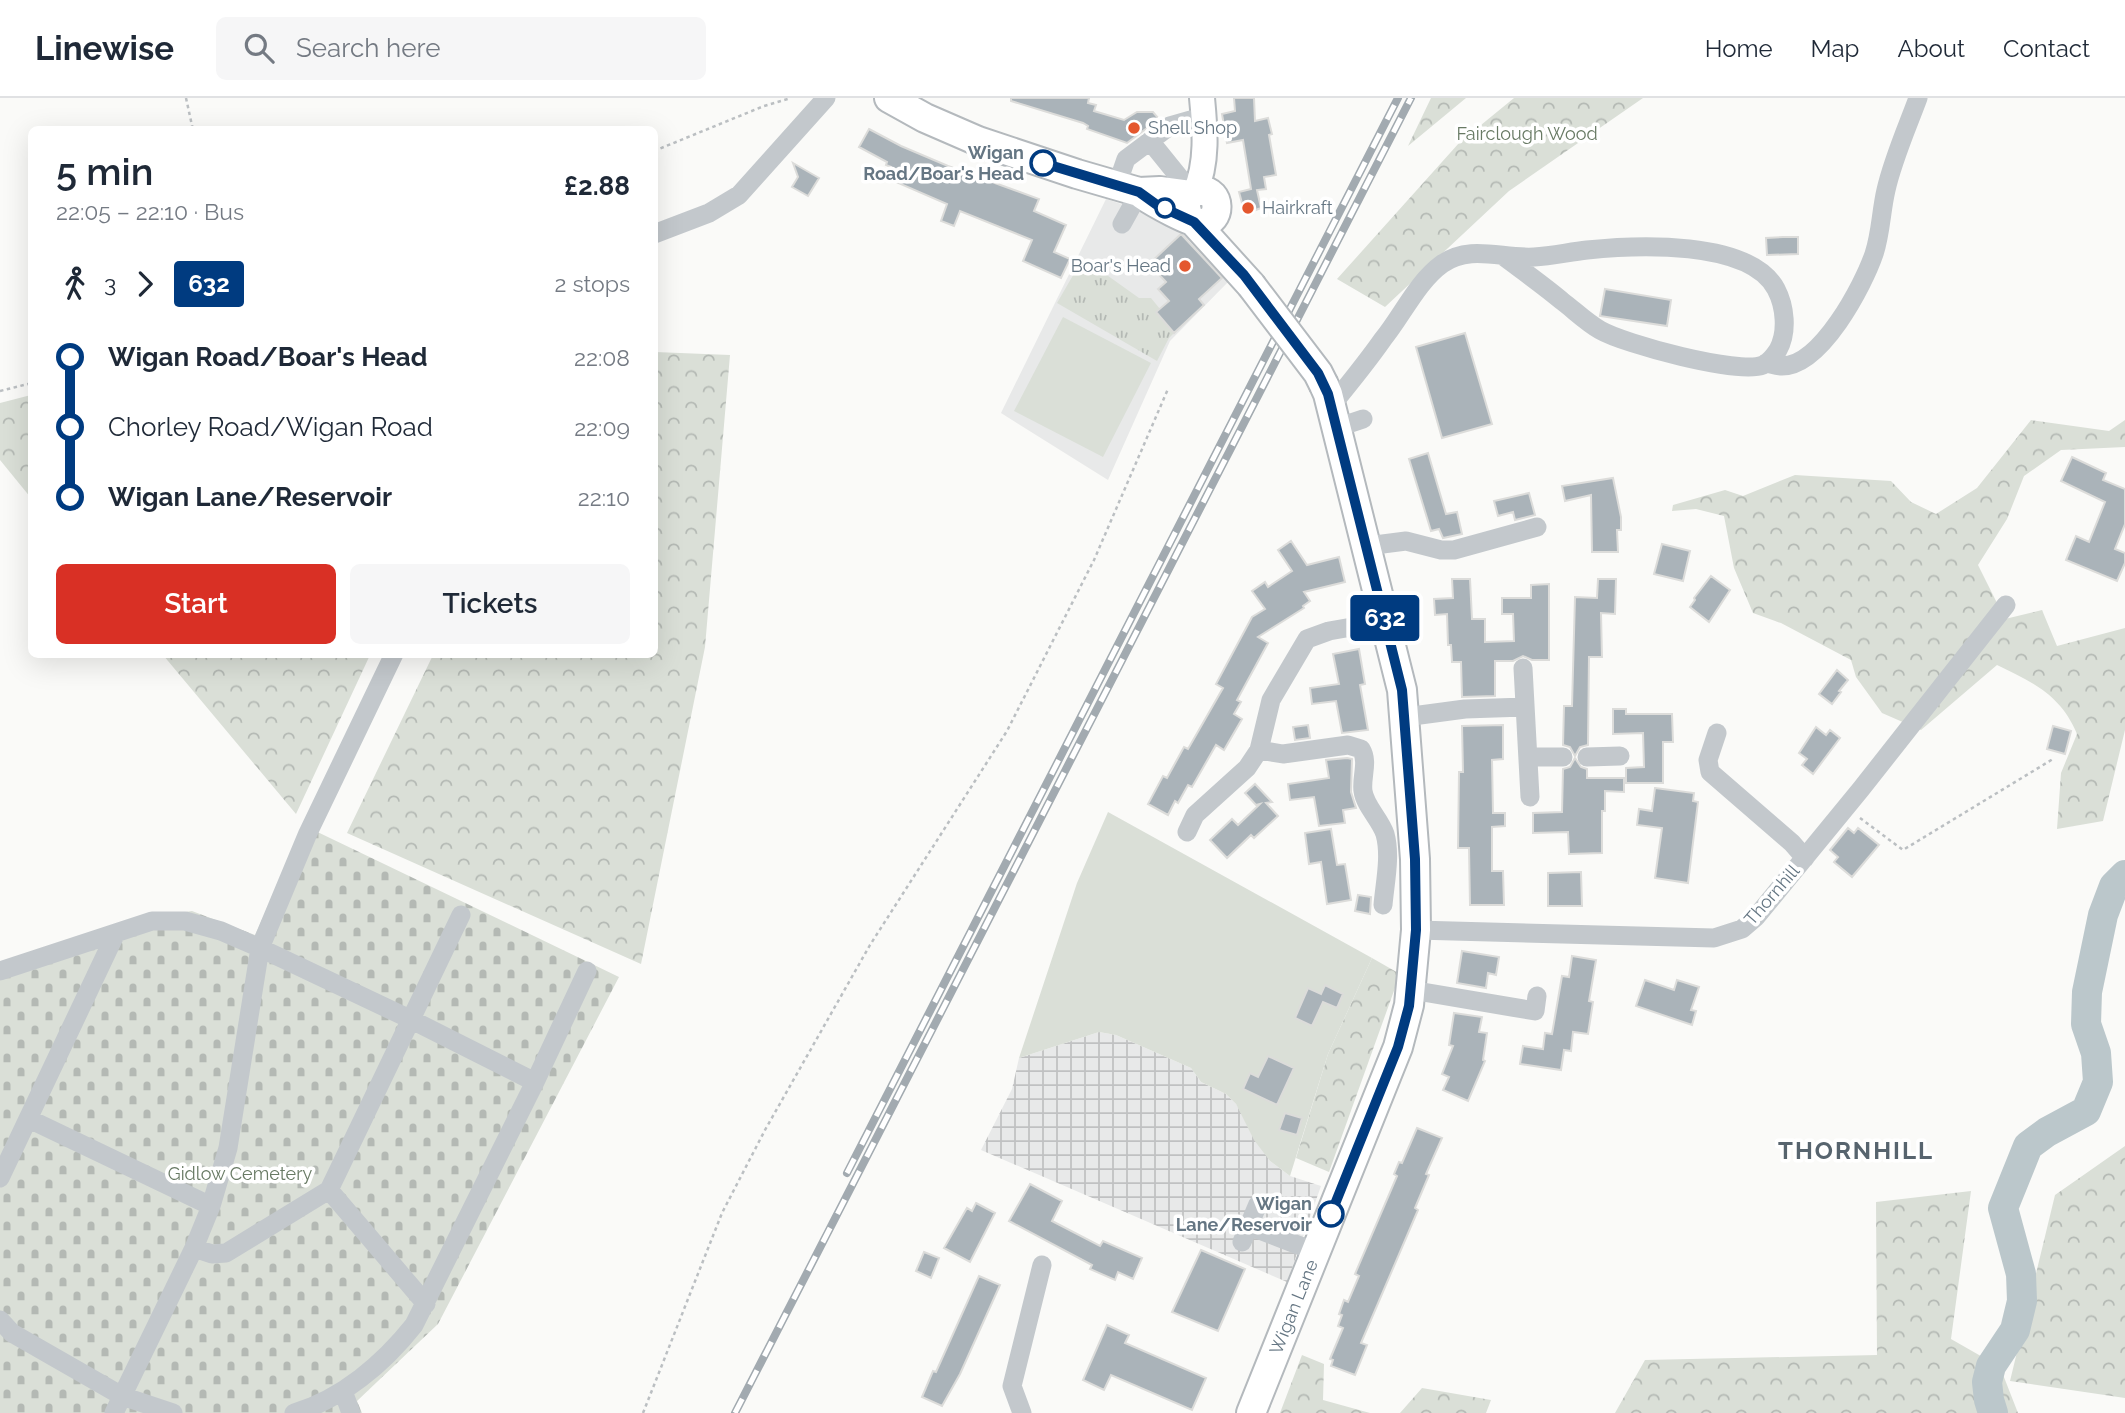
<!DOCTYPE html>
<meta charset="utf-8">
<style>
:root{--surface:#fff;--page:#f6f6f7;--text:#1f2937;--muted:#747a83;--line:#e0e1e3;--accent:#d93025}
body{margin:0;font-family:Raleway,sans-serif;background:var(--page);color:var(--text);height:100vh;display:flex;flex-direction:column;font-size:26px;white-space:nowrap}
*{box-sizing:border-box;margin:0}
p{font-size:23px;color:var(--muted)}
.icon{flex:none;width:38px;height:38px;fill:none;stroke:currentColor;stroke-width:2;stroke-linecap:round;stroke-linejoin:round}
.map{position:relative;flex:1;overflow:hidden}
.drawer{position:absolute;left:28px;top:28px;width:630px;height:532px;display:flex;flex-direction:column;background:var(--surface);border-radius:10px;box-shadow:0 7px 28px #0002}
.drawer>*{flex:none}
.badge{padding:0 14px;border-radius:5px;font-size:24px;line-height:46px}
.map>.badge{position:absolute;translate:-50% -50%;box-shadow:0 0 0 4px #fff}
.legs{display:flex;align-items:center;gap:10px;height:77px;padding:0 28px;font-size:23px}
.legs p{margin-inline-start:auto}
.summary{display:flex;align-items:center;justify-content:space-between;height:119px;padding:0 28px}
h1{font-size:38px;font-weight:600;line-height:52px}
.cta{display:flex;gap:14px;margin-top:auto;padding:14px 28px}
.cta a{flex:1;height:80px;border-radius:10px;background:var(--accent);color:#fff;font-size:28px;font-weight:600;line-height:80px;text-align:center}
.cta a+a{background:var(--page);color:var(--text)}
ul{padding:0 28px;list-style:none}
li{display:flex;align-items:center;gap:24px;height:70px;font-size:26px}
li i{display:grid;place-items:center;width:10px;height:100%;margin:0 9px;background:currentColor}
li i::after{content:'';width:18px;height:18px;margin:-9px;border:5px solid;border-radius:50%;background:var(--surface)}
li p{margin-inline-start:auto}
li:first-child i{background:linear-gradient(#0000 50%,currentColor 0)}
li:last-child i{background:linear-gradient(currentColor 50%,#0000 0)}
header{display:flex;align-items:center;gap:42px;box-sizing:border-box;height:98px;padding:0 35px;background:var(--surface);border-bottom:2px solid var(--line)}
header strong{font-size:33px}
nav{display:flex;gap:38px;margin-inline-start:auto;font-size:24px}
.search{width:490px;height:63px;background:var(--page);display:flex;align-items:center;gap:18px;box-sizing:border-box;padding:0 24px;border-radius:10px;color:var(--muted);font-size:26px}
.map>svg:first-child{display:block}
</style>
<header>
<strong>Linewise</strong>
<div class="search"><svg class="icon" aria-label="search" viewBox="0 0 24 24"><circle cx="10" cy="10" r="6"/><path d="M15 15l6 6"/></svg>Search here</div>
<nav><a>Home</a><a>Map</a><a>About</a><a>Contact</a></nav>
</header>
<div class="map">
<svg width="2125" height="1315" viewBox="0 0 2125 1315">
<defs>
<pattern id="industrial-grid" width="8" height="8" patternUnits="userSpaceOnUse" patternTransform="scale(1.75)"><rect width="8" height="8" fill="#e8e9e9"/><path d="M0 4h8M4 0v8" fill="none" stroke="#c0c1c2"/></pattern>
<pattern id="grass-tufts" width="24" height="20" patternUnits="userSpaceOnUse" patternTransform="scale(1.75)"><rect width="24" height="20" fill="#dadfd7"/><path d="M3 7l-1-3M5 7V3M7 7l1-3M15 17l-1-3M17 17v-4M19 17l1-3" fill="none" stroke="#b4b9b4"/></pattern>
<pattern id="forest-crowns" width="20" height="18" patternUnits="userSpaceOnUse" patternTransform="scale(1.75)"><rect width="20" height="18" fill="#dadfd7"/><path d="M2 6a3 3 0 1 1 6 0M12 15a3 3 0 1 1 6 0" fill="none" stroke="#b4b9b4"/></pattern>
<pattern id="cemetery-stones" width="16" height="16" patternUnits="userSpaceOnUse" patternTransform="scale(1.75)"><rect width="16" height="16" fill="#dadfd7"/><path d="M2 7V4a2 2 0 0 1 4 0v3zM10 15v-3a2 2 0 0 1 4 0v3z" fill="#b4b9b4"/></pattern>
</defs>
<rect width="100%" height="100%" fill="#fafaf8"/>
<path fill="#e8e9e9" d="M1106 101 1167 121 1210 155 1229 183 1170 243 1108 382 1001 315Z"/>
<path fill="url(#industrial-grid)" d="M1099 934 1116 937 1191 970 1201 984 1226 996 1236 1006 1270 1063 1290 1078 1321 1088 1287 1184 981 1052 1012 991 1019 960Z"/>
<path fill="url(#grass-tufts)" d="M1083 160 1139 200H1151L1160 211 1156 215 1174 235 1169 240 1157 263 1057 205Z"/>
<path fill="url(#forest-crowns)" d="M1431 0H1466L1408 48Z
M1514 0H1643L1509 93 1385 209 1337 181 1459 45Z
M655 254 730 257 705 549 641 866 347 735 433 557 654 556Z
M31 297H32L31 400 0 362V305Z
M2031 322 2109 333 2125 322V349L2061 352 2024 378 2007 421 1978 467 2005 521 2042 512 2057 548 2125 530V632L2103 723 2057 731 2061 675 2077 636C2061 597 2032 584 1997 567L1921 632 1882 615 1856 579 1851 562 1781 525 1753 515 1734 470 1724 418 1696 411 1672 413 1673 407 1725 392 1743 398 1795 377 1891 383 1911 404 1936 416 1977 390Z
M163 557H370L296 716Z
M1372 860 1400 876 1329 1074 1296 1060 1328 956Z
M2125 1048V1300L2010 1283 2055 1097Z
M1971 1093 1951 1241 2000 1269 2018 1315H1615L1645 1262 1877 1257 1876 1104Z
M1302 1257 1324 1266 1323 1302 1370 1315H1280Z
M1422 1290 1491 1302 1486 1315H1400Z"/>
<path fill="url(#cemetery-stones)" d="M305 728 619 879 438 1226 357 1303 362 1315H0V867L150 819 192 813 255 837Z"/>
<path fill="#dadfd7" d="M1063 219 1151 265 1103 359 1014 313Z
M1108 714 1372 860 1328 956 1290 1078 1270 1063 1254 1042 1236 1006 1226 996 1201 984 1191 970 1116 937 1099 934 1019 960 1077 785Z"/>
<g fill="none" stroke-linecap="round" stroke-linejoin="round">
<path stroke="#bbc7cb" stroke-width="30" d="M1993 1315 1989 1302 1987 1284 1991 1268 2015 1232 2022 1203 2021 1176 2003 1110 2028 1048 2047 1034 2086 1013 2098 984 2096 955 2086 926 2087 894 2103 817 2114 788 2125 777"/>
</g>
<path fill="#aab3b9" stroke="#dcdcda" stroke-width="2" d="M1011 0H1089L1088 5 1096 7 1094 13 1124 22 1137 14H1153L1159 21 1127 45 1087 31 1088 28 1083 25 1011 3Z
M1234 0H1254L1255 23 1268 20 1272 36 1269 37 1276 77 1264 79 1266 91 1257 92 1261 110 1245 116 1239 94 1251 91 1243 42 1227 45 1222 16 1235 13Z
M869 31 901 48 948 68 1039 101 1034 113 1066 127 1054 154 1070 161 1061 180 1023 163 1032 142 960 113 954 128 941 123 947 106 889 81 891 69 886 67 887 64 859 49Z
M793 65 819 80 808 98 792 89 798 79Z
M1181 136 1222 180 1199 201 1204 207 1174 235 1156 214 1169 203 1158 191 1166 184 1149 166Z
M1783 139H1798V156L1767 157 1766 140Z
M1605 191 1671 202 1667 228 1600 218Z
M1465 235 1492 326 1442 340 1416 249Z
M1428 355 1446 416 1457 414 1462 436 1443 440 1439 431 1431 433 1409 361Z
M2072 359 2106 375 2103 382 2125 391V426L2115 451 2125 455V465L2117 483 2066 462 2076 438 2089 444 2105 404 2061 383Z
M1613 380 1621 419V432H1617L1618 454H1592L1591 397 1565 403 1562 388Z
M1529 395 1535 417 1515 422 1513 414 1498 418 1494 403Z
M1291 443 1307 467 1339 459 1345 484 1304 494 1310 503 1303 508 1304 510 1258 539 1268 545 1237 602 1241 604 1234 616 1242 621 1224 652 1216 647 1192 689 1188 687 1178 705 1175 703 1168 717 1148 706 1163 678 1167 680 1184 649 1188 651 1223 590 1216 586 1252 519 1265 511 1252 493 1265 484 1268 489 1292 473 1278 452Z
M1662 446 1690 453 1683 483 1654 476Z
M1711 478 1730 492 1709 524 1690 509 1695 502 1694 500Z
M1452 481H1470L1472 521H1485V544L1514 543 1513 516H1502V500H1531V487L1549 486V562H1532L1523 558 1513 563H1495V598L1462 599 1461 564H1452L1451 547H1448L1447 516 1435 517 1434 501 1453 500Z
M1598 481H1616L1615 516 1601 515 1602 559H1589L1588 647 1580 649 1575 658 1570 649 1563 647 1564 608H1572L1575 499 1597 500Z
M1359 551 1365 586 1360 587 1368 632 1342 635 1336 603 1312 606 1310 590 1339 586 1333 556Z
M1837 572 1848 582 1839 593 1841 594 1832 606 1819 596Z
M1613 611H1626V616H1672L1673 644H1663V685H1626V670L1644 669 1643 635 1613 636Z
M1308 627 1310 640 1295 642 1293 629Z
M1503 627V661L1492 662 1493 715H1505V728L1492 729V773H1503L1504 807H1470L1469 750H1458L1459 674H1463L1462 628Z
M2053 628 2071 633 2065 656 2047 651Z
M1816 629 1826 637 1830 632 1840 640 1813 676 1802 667 1807 661 1799 655Z
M1347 660 1352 661 1351 694 1356 710 1343 712 1345 725 1319 728 1314 699 1290 702 1288 686 1329 680 1326 662Z
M1575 660 1581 669 1587 671V680H1624V694L1605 693V713H1602V755L1569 756 1568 734 1533 735V715L1562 714 1563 671 1570 669Z
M1255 686 1272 704 1266 705 1278 718 1254 740 1251 737 1227 760 1210 742 1232 721 1238 727 1260 706 1256 707 1245 695Z
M1655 690 1694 695 1693 703 1698 704 1688 785 1655 780 1662 730 1637 727 1639 711 1652 713Z
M1848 730 1854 735 1858 730 1879 747 1852 779 1834 764 1838 759 1830 752Z
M1331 731 1337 767 1345 766 1351 802 1327 806 1321 764 1309 766 1305 735Z
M1581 774 1582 808H1548V775Z
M1358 797 1371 799 1370 816 1355 813Z
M1462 853 1499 859 1496 877 1488 875 1486 890 1457 885Z
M1572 858 1596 862 1589 903 1593 904 1588 936 1573 934 1571 953 1564 952 1561 972 1520 966 1523 948 1543 951 1545 935 1552 936 1562 878 1569 879Z
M1645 882 1674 892 1677 882 1699 889 1691 912 1696 913 1692 927 1636 908Z
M1325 887 1343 896 1337 910 1323 904 1312 928 1295 920 1308 890 1321 896Z
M1454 915 1482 919 1479 934 1487 935 1483 962 1485 963 1468 1003 1443 992 1449 979 1442 976 1453 948 1449 947Z
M1268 958 1294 970 1277 1007 1243 991 1250 975 1258 979Z
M1285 1015 1302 1020 1297 1037 1279 1032Z
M1417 1030 1442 1040 1426 1076 1429 1077 1415 1110 1418 1112 1361 1245 1367 1247 1355 1277 1331 1268 1333 1262 1330 1261 1343 1230 1338 1228 1342 1217 1339 1216 1344 1202 1348 1204 1359 1178 1355 1176 1397 1078 1394 1076 1399 1064 1402 1065Z
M1030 1086 1062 1103 1052 1123 1100 1148 1103 1143 1142 1160 1133 1181 1118 1174 1115 1182 1090 1171 1092 1167 1009 1123Z
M976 1105 995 1115 970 1164 944 1150 967 1110 972 1113Z
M1201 1152 1245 1171 1218 1233 1172 1214Z
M924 1154 939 1160 931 1180 916 1173Z
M979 1178 1000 1187 960 1276 942 1308 922 1299 933 1273 936 1274Z
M1107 1227 1129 1237 1125 1245 1206 1280 1192 1312 1111 1277 1104 1292 1083 1282Z"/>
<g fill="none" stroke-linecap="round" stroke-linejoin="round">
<g stroke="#b5babe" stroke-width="28">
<path id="major" d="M1195 94C1208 65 1205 31 1202 0"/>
</g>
<g stroke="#b4b9bd" stroke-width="32">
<path id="highway" d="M889 0 925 20 978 43 1077 76 1139 94 1160 93 1190 97
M1143 97C1153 104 1192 126 1202 125 1222 124 1221 92 1201 93 1192 93 1188 99 1185 106L1189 121
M1194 124 1251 187
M1251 1315 1398 949 1409 907 1416 832 1415 761 1402 592 1328 296 1324 287"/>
</g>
<path stroke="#bbbfc2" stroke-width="2.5" stroke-dasharray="3.5 3.5" stroke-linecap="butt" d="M186 0 193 32
M654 53 764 8 791 0
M0 293 32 285
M1860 720 1903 752 2053 661
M643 1315 722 1115 765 1032 870 847 1007 633 1094 462 1168 291"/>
<path stroke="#c3c8cc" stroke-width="19" d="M1150 43 1192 95
M1117 87 1126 61 1170 28 1191 22H1204
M1122 126 1132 108 1136 93
M654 136 709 115 739 97 826 0
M1766 265C1771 266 1777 268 1782 268 1821 268 1863 188 1874 156 1881 135 1881 113 1886 92 1893 61 1907 30 1918 0
M1331 308C1349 286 1367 264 1383 241 1402 218 1417 184 1442 166 1470 146 1502 161 1534 159 1552 158 1569 154 1587 152 1634 147 1749 141 1776 191 1785 208 1788 234 1778 252 1774 258 1770 264 1763 267 1739 277 1624 246 1600 232 1586 224 1574 212 1562 203 1543 187 1523 173 1503 158
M1336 330 1363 321
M1367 448 1406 443 1441 452H1454L1537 429
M1523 570 1530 699
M1405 619 1465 611 1525 609
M1717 635 1708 662 1710 674 1792 745 1805 760
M1259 652 1283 656 1348 647 1361 651C1369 664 1361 679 1363 693 1365 708 1380 721 1385 736 1391 758 1385 784 1383 807
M1528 659H1563
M1587 659 1620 658
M1187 734 1195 717 1247 670 1259 652 1271 602 1307 541 1329 533 1386 523
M1416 832 1714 840 1742 831 1756 819 1861 691 2006 507
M0 873 152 823H185L221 833 260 850 410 921 535 984
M1411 892 1535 913 1537 898
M29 1021 211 1108
M0 1080 116 835
M1249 1128 1316 1154
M1242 1144 1258 1106
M194 1150 212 1156 226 1155 329 1092
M426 1206 329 1092 461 817
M0 1222 12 1235 122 1298 173 1315
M343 1293 351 1315
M114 1315 194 1150 211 1108 228 1050 260 850 308 735 394 556
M294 1315C342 1301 384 1265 414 1227L535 984 587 873
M1022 1315 1012 1288 1042 1167"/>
<use href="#major" stroke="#fff" stroke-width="24"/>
<use href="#highway" stroke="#fff" stroke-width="28"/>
<g stroke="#a2aab0" stroke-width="8">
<path id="rail" d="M847 1075 1398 0
M735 1315 1411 0"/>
</g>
<use href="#rail" stroke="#fff" stroke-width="5" stroke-dasharray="16" stroke-linecap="butt"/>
<g stroke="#b4b9bd" stroke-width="32" stroke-linecap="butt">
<path id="highway-bridge" d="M1251 187 1318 275 1324 287"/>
</g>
<use href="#highway-bridge" stroke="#fff" stroke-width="28"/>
</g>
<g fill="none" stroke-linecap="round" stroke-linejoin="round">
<g stroke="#fff" stroke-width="16">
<path id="line-1" d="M1043 65 1139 94 1157 107 1194 124 1244 177 1318 275 1328 296 1402 592 1415 761 1416 832 1409 908 1398 949 1331 1116"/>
</g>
<use href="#line-1" stroke="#003b80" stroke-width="10"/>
</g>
<g fill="#e4572e" stroke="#fff" stroke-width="2.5">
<circle cx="1134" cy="30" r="7"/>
<circle cx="1248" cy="110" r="7"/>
<circle cx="1185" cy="168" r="7"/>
</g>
<g fill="#fff" stroke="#003b80" stroke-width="3.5">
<circle cx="1043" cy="65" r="12"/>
<circle cx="1165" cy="110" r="9"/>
<circle cx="1331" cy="1116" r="12"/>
</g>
<g text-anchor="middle" stroke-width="7" stroke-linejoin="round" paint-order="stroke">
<g font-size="18" fill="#657683" stroke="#fff" text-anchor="start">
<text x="1148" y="36">Shell Shop</text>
<text x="1262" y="116">Hairkraft</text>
<text x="1171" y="174" text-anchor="end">Boar's Head</text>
</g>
<g font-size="18" fill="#687a64" stroke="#fff">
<text x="1527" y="42">Fairclough Wood</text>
<text x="240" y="1082">Gidlow Cemetery</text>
</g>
<g font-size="18" font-weight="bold" fill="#657683" stroke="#fff" text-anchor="end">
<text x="1024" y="61">Wigan<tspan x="1024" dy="21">Road/Boar's Head</tspan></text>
<text x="1312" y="1112">Wigan<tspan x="1312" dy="21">Lane/Reservoir</tspan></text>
</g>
<g font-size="18" fill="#657683" stroke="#fff">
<text transform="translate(1772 797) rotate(-49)" y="6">Thornhill</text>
<text transform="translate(1294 1209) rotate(-68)" y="6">Wigan Lane</text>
</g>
<g font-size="24" font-weight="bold" letter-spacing="2" fill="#57646e" stroke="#fff">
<text x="1856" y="1061">THORNHILL</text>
</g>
</g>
</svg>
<b class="badge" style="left:1385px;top:520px;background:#003b80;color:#fff">632</b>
<section class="drawer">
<div class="summary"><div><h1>5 min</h1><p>22:05 – 22:10 · Bus</p></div><b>£2.88</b></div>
<div class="legs"><svg class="icon" aria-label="walk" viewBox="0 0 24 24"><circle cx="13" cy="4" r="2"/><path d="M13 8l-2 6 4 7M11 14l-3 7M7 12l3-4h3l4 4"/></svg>3<svg class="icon" aria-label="forward" viewBox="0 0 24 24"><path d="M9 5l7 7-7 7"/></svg><b class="badge" style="background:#003b80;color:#fff">632</b><p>2 stops</p></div>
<ul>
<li><i style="color:#003b80"></i><b>Wigan Road/Boar's Head</b><p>22:08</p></li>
<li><i style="color:#003b80"></i><span>Chorley Road/Wigan Road</span><p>22:09</p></li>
<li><i style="color:#003b80"></i><b>Wigan Lane/Reservoir</b><p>22:10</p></li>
</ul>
<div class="cta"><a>Start</a><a>Tickets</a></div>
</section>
</div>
